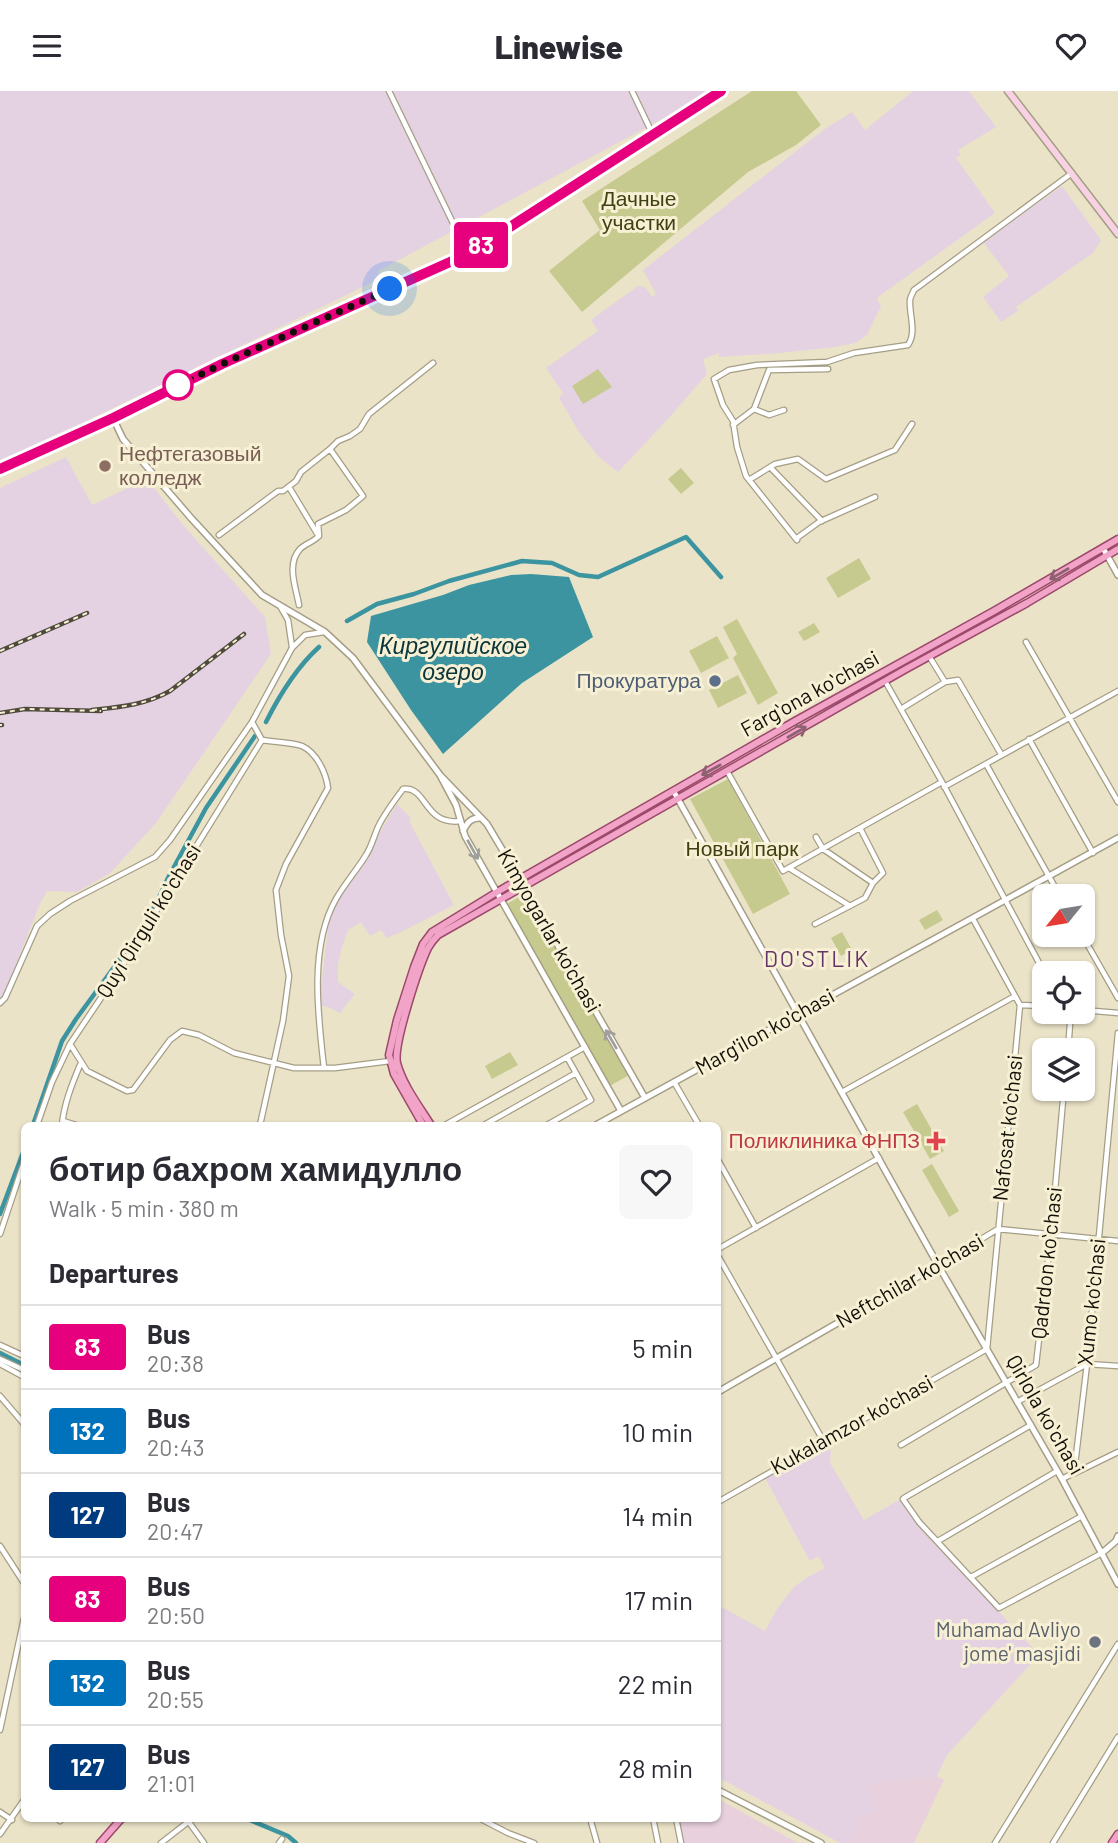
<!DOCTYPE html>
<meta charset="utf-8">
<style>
:root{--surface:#fff;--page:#f7f7f7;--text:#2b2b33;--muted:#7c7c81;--line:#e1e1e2}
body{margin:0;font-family:Barlow,sans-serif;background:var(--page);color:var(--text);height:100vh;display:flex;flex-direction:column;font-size:26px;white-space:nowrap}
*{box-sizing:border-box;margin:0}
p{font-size:23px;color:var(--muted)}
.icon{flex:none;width:38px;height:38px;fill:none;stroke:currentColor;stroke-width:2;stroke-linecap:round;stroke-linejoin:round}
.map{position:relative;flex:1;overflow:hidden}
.sheet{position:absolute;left:21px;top:1031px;width:700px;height:700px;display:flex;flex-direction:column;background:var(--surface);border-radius:10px;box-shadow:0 2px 5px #0004}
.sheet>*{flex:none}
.badge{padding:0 14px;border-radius:5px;font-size:24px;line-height:46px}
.needle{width:46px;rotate:240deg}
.buttons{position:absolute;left:1032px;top:793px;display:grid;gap:14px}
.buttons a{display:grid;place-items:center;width:63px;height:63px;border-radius:10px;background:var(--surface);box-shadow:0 2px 5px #0004;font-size:35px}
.you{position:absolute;width:35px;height:35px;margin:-18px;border:5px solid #fff;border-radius:50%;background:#1a73e8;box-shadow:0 0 0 10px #1a73e833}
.map>.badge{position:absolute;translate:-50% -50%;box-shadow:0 0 0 4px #fff}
h2{padding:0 28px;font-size:26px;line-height:63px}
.round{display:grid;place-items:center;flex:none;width:74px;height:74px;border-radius:10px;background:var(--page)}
.headline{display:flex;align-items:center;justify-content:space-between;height:119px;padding:0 28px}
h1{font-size:33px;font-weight:800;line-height:52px}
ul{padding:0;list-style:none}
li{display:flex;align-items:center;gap:21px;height:84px;padding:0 28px;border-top:2px solid var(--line)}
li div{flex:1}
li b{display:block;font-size:26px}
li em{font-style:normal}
li .badge{min-width:77px;font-weight:700;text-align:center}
header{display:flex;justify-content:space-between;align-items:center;height:91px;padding:0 28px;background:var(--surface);font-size:32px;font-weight:800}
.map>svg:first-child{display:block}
</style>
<header><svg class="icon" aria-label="menu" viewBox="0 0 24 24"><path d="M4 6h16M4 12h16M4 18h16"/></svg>Linewise<svg class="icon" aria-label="heart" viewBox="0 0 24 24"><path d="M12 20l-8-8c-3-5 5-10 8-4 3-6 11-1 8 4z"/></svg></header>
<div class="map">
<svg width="1118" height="1752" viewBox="0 0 1118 1752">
<rect width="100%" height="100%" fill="#eae3c8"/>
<path fill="#e8d1dd" d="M937 1685 944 1689 914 1752H851L867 1693Z
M718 1708 798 1752H681L677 1727H718Z"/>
<path fill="#e4d2e3" d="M0 0H715L378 180 379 186 375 190 0 372Z
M913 0H969L996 36 958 59 961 64 956 67 995 122 878 206V210L881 215 867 244 855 252 835 256 780 262 719 266V262L703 268 707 283 668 328 618 381 599 366 579 341 559 307 563 302 546 277 598 240 591 229 631 200 638 195 645 196 652 206 656 203 643 179 826 37 852 21 865 39Z
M1062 95 1101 149 1093 162 1016 216 1018 220 1001 231 983 206 1009 185 983 151Z
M66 366 92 414 147 388 183 434 265 526 271 563 156 732 110 782 77 801 47 800 39 815 6 899 0 907V397Z
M397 713 410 726V732L454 814 401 841 387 847 381 839 370 845 361 831 348 839 341 859 338 874V891L355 903 340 922 328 916 319 914 329 830 339 808 367 766 377 746Z
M825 1352 831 1361 830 1372 864 1429 901 1408 911 1425 1039 1564 947 1664 937 1685 868 1693 879 1720 859 1727 851 1752H840L718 1686V1514L765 1540 777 1518 794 1496 806 1487 825 1477 818 1465 810 1470 765 1387Z"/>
<path fill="#c7ca8e" d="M752 0H796L821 34 796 54 748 81 582 221 549 180 600 139 582 110Z
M598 278 612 296 583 313 572 295Z
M681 377 694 392 681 403 668 388Z
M859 467 871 488 838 507 826 487Z
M737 528 778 602 758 614 733 567 737 563 723 536Z
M814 532 820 541 804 550 798 541Z
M717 545 729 567 701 582 689 560Z
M738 584 747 602 718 617 709 599Z
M728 688 790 803 753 823 690 708Z
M528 801 631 983 608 996 505 814Z
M937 819 943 829 925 839 919 829Z
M842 841 852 859 841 865 831 847Z
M510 961 518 974 492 988 485 975Z
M917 1013 944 1060 930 1068 903 1021Z
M932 1073 959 1120 949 1126 922 1079Z"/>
<path fill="#3c94a0" d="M531 483 569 486 593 546 522 592 443 663 411 619 367 551 371 525 443 504 469 494 511 484Z"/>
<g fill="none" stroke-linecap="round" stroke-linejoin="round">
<path stroke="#3c94a0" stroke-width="4.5" d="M347 530 377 513 414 503 449 490 522 470 552 472 579 484 598 486 686 446 721 486
M266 631C279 605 297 576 319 556
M33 1034 62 950 76 928 134 849 156 813 168 787 206 717 255 645
M0 1123 24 1059
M0 1262 24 1274
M245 1727 288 1745 296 1752"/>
<g stroke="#a59e86" stroke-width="7">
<path id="minor" d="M389 0 468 163
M632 0 653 44
M754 318 769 324 784 319
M733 334 754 318 769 279 828 278
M770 376 822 430
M749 389 775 373 798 368 826 388 895 359 912 333
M289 396 318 444
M219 444 278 400H283L296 390 301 381 330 358
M797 447 819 431 875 406
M797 449 746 385 737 356 733 330 723 314 714 288 729 279 757 274 827 271 854 262 908 254C917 241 909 224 910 209 910 207 913 201 914 199L1072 82
M299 514C296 497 286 473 300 458 305 453 313 451 319 445L318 433 346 419 363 405 330 358 338 350 350 345 360 338 369 323 433 272
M280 515 288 529 292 556
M1026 551 1118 711
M885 590 942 691 1045 883
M945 591 958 589 1001 663
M901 618 945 591 929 565
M1029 648 1093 762
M986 673 1060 805
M727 680 783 780 942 691
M944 696 1118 600
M860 737 883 782 873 792
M789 777 850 815
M815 833 865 807 873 792 823 758 816 746
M1082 844 1118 907
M0 912 5 907 37 835 50 823 70 810 155 766 170 749 252 631 292 557 305 544 324 541
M1020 914 1045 915
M1083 919 1118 922
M70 953 87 980 127 1000 133 999 170 949 182 940 199 944 234 962 294 977H335L390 970
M1068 959 1071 920
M567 966 576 982
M324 977C318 925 309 855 336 808 345 792 357 779 366 764 372 755 374 744 379 734 385 722 394 710 403 698 428 695 423 735 461 730
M674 991 699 1034
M842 1001 1015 905
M63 1030 76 1034
M37 1034 52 991 70 953 119 880 262 649 252 631
M62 1034C64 1013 72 993 80 974
M260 1034 283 930 289 885 281 844 276 799 286 773 328 697C326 682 317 662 302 655 292 651 273 651 262 649
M445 1034 585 956
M484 1034 576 982 591 1009 547 1034
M718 1069 756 1137
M0 1143 24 1071
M718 1158 879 1067
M718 1165 824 1351
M938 1174 998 1138 1118 1150
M0 1254 24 1265
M0 1268 24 1279
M0 1273 24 1286
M0 1305 24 1333
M1017 1311 1087 1273 1118 1275
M1031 1334 904 1407 903 1408 905 1411 919 1431 999 1517 1102 1462
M901 1354 1036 1274 1051 1144 1064 998
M1075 1382 1118 1361
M1062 1388 1074 1382 1087 1273 1118 942
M718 1411 987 1258 1020 914 973 828
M938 1450 1057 1380
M0 1455 24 1492
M971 1486 1082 1425
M0 1639 24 1527
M0 1721 12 1729
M186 1727 204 1752
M479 1727 508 1742 534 1752
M590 1727 597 1752
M653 1727 658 1752
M676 1727 681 1752
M60 1730 62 1727
M0 1743 24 1709
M161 1752 188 1731
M279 1752 282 1748
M995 1752 1118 1553
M1053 1752 1118 1646"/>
</g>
<g stroke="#a59e86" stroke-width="8">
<path id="tertiary" d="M113 327 123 348 191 427 262 504 325 541 353 567 440 684
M0 378 113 327 222 273 468 163 721 0
M1103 457 1118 484
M674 701 938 1174 1062 1388 1118 1493
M463 740C467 732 471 726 481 727
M621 1020 465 745 456 714 440 684 487 733 524 795 645 1007
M596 1034 1118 747
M718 1301 938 1174
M1102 1462 1116 1450 1118 1445
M718 1699 821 1752"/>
</g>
<g stroke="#a59e86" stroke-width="9">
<path id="secondary" d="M1008 0 1118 143"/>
</g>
<g stroke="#9d496b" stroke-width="9">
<path id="primary" d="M423 1034 394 983 389 964 397 929 414 876 423 853 432 841 497 801 795 630 994 520 1118 448
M431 1034C419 1015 403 994 397 972 393 954 419 876 428 857 431 852 434 848 438 844L906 578 1027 512 1118 458
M100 1752 122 1727
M1112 1752 1118 1743"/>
</g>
<use href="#minor" stroke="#fff" stroke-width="4.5"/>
<use href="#tertiary" stroke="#fff" stroke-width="5"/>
<use href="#secondary" stroke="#f8d2e3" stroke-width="6"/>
<use href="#primary" stroke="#f1a4c7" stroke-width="6"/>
<g stroke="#4e4a3c" stroke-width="4.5">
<path id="rail" d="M0 560 87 522
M92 619C120 616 145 614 170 600L244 543
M0 622 25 618 101 620
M0 634H2"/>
</g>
<use href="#rail" stroke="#f7f0d5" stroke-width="2" stroke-dasharray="5" stroke-linecap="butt"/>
</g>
<defs><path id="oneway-shaft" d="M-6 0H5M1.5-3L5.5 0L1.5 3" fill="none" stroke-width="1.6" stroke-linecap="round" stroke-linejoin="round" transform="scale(1.75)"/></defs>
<g stroke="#8c6170">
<use href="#oneway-shaft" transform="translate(1059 483) rotate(150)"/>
<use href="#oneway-shaft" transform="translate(797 641) rotate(-30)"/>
<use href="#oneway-shaft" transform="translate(711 679) rotate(151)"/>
</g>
<g stroke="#a09f9b">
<use href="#oneway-shaft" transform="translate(473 759) rotate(61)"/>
<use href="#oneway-shaft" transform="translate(611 948) rotate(-120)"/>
</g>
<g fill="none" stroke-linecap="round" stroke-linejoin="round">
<g stroke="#fff" stroke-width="16">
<path id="line" d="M0 378 113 327 222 273 468 163 721 0"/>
</g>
<use href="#line" stroke="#e6007e" stroke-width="10"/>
<path stroke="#110f06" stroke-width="7" stroke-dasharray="0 12.6" d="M178 294 173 297 222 273 390 198"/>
</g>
<circle fill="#fff" stroke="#e6007e" stroke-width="3.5" cx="178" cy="294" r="14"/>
<circle fill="#8d6e63" stroke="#f7f0d5" stroke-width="2.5" cx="105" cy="375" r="7"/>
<circle fill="#5c6f8a" stroke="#f7f0d5" stroke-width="2.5" cx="715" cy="590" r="7"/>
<path fill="#e0444e" stroke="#f7f0d5" stroke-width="2.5" d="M932.5 1039.5h7v7h7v7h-7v7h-7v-7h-7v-7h7z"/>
<circle fill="#6b7280" stroke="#f7f0d5" stroke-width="2.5" cx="1095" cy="1551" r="7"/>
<g text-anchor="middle" stroke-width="6" stroke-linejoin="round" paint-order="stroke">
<g font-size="21" fill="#404110" stroke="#f7f0d5">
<text x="639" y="115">Дачные<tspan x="639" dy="24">участки</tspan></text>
<text x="742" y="765">Новый парк</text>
</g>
<g font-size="21" fill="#785e54" stroke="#f7f0d5" text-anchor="start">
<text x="119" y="370">Нефтегазовый<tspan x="119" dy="24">колледж</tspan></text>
</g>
<g font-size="21" fill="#4e5e75" stroke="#f7f0d5" text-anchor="end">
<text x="701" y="597">Прокуратура</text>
</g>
<g font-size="21" fill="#110f06" stroke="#f7f0d5">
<text transform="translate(810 603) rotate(-29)" y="7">Fargʻona koʻchasi</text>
<text transform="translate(149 830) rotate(-58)" y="7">Quyi Qirguli koʻchasi</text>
<text transform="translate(549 840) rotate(60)" y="7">Kimyogarlar ko'chasi</text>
<text transform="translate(765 941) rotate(-29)" y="7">Marg'ilon ko'chasi</text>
<text transform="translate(1008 1037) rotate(-84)" y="7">Nafosat ko'chasi</text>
<text transform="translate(1047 1172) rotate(-84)" y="7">Qadrdon koʻchasi</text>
<text transform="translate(910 1190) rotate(-30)" y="7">Neftchilar ko'chasi</text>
<text transform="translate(1092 1211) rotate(-84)" y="7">Xumo ko'chasi</text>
<text transform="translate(1045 1324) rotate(60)" y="7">Qirlola koʻchasi</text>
<text transform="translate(852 1334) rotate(-29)" y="7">Kukalamzor ko'chasi</text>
</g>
<g font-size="21" fill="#be3a42" stroke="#f7f0d5" text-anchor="end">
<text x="920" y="1057">Поликлиника ФНПЗ</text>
</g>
<g font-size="21" fill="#5b616d" stroke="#f7f0d5" text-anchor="end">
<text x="1081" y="1546">Muhamad Avliyo<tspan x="1081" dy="24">jome' masjidi</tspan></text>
</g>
<g font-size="23" font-style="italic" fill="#0b363b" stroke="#f7f0d5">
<text x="453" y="563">Киргулийское<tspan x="453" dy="26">озеро</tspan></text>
</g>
<g font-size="23" letter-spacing="2" fill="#653568" stroke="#f7f0d5">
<text x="817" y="876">DO'STLIK</text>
</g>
</g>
</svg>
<div class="buttons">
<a><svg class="needle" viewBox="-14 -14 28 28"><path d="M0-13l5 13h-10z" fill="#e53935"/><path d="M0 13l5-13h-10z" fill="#7c7c81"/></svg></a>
<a><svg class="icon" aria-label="locate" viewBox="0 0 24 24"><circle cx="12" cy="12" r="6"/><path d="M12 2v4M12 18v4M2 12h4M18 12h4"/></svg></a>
<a><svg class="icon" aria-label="layers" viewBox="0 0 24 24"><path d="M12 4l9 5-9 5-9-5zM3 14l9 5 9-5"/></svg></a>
</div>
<div class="you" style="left:390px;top:198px"></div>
<b class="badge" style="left:481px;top:154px;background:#e6007e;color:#fff">83</b>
<section class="sheet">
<div class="headline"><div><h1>ботир бахром хамидулло</h1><p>Walk · 5 min · 380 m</p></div><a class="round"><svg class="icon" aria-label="heart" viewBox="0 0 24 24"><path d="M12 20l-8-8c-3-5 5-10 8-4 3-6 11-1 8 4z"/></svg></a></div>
<h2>Departures</h2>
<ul>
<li><span class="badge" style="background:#e6007e;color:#fff">83</span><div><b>Bus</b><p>20:38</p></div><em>5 min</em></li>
<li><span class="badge" style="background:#0072bc;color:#fff">132</span><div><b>Bus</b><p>20:43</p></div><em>10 min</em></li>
<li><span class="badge" style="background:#003b80;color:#fff">127</span><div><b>Bus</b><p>20:47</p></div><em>14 min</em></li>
<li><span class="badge" style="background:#e6007e;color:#fff">83</span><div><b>Bus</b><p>20:50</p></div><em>17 min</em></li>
<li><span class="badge" style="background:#0072bc;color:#fff">132</span><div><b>Bus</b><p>20:55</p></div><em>22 min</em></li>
<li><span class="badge" style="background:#003b80;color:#fff">127</span><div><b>Bus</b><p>21:01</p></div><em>28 min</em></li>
</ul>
</section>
</div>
